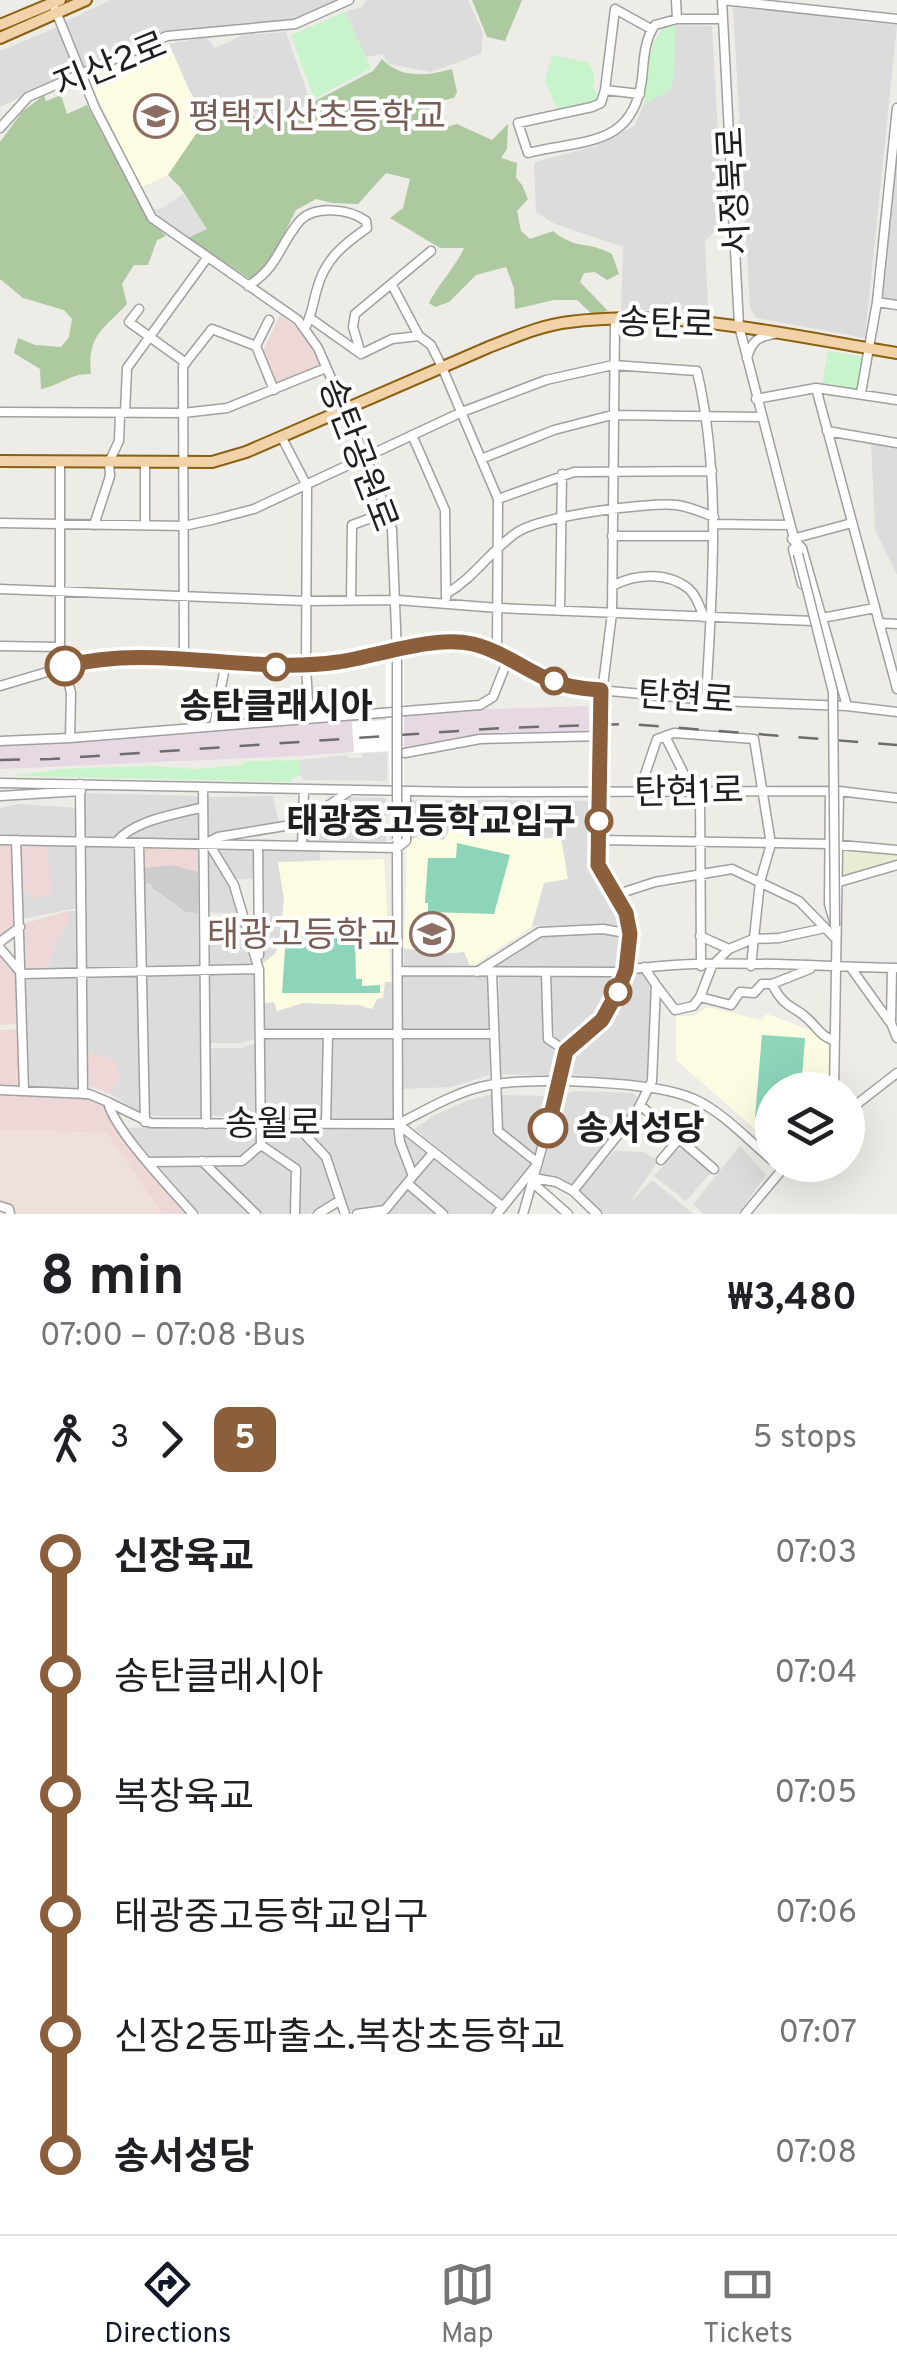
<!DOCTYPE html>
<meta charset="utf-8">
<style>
:root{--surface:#fff;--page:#f2f2f2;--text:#202124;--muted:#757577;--line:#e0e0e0;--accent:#111827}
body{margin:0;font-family:Overpass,"Noto Sans KR",sans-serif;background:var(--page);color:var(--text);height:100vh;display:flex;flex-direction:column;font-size:38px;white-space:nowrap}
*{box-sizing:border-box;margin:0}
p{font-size:32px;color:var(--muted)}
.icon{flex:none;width:55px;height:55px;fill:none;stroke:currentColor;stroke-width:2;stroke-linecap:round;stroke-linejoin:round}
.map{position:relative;height:1214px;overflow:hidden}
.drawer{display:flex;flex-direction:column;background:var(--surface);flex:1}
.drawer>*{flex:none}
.badge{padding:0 20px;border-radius:15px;font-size:35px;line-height:65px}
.tools{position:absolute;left:755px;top:1072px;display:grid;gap:20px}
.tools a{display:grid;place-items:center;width:110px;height:110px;border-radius:50%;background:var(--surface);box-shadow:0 10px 40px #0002;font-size:50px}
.map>.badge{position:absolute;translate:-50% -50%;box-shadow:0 0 0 5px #fff}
.legs{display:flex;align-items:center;gap:15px;height:110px;padding:0 40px;font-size:32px}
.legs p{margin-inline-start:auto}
.summary{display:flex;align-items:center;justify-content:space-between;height:170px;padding:0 40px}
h1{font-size:55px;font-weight:700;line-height:75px}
ul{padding:0 40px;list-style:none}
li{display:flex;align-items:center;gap:35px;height:120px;font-size:38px}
li i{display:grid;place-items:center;width:15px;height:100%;margin:0 12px;background:currentColor}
li i::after{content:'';width:25px;height:25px;margin:-12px;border:8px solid;border-radius:50%;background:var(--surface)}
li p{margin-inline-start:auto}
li:first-child i{background:linear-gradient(#0000 50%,currentColor 0)}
li:last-child i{background:linear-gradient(currentColor 50%,#0000 0)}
.menu{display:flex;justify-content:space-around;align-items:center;height:140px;border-top:2px solid var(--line);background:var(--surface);font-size:28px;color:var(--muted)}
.menu a{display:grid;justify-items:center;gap:5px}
.menu .active{color:var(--accent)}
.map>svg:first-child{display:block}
</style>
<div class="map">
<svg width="897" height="1214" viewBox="0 0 897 1214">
<rect width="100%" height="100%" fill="#eeece6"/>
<path fill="#dddcdc" d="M111 0H342L297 20 167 30 85 71 66 21Z
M367 0H468L483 33 481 54 431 72 389 64 383 54 366 57 345 12 362 7Z
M733 7 897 25 865 338 756 318 750 308Z
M675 25 712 26 723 224 705 241 708 308 621 311 623 247 553 223 536 212 534 166 535 162 596 146 634 126 644 104 670 90 674 75Z
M57 27 76 70 0 107V51Z
M286 32 311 103 275 118 245 110 207 118 189 90 169 44 206 37 215 48 243 35Z
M897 145V302L881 300Z
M871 442 897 446V575L875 530Z
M84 793 199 796 198 806 114 838H83Z
M273 796 279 823 205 838 206 797Z
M345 797 386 798V842L306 841V824Z
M410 800H458L456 817 444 840 420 835 407 843Z
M472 800 598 801V867L630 932 607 924 532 926 544 882 540 839 534 831 513 825 497 814 495 821 474 818Z
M19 804 78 808 77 838 0 837V808Z
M199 811V842L122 840 148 823Z
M46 844H77L78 908 22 919 21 894 29 892 48 861Z
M82 844 137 846 138 970 84 971Z
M230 846 255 849V879H233L214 847Z
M209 847 232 887 240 915 206 912 205 849Z
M262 850H320V860L278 863 284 899 280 936 276 953 262 964Z
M150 882 154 891 186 912 198 914 199 968H145L143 884Z
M67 911H78V971H46L56 942 69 921Z
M205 917 240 919 251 947 252 967H206Z
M605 930 629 939 615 972 490 968 538 936Z
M404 948 439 954 464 952 470 965 404 968Z
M628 972H643L655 991 650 1077 646 1081 567 1074 570 1056 605 1020Z
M256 973 257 1038 242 1043H208L205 975Z
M494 973 493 1030 402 1031 403 974Z
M552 974H621L604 1011 567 1050 555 1038 552 1030Z
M199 975 202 1116H148L143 976Z
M499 975H546L545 1040 561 1058 555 1076 500 1074Z
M25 977H78L81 1089 27 1088Z
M138 977 142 1113 110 1094 121 1077 116 1071 118 1062 87 1051 86 978Z
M384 982H395V1032L264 1031 263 1003 274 1002 277 1010 303 1003 359 1005 371 1009Z
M325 1036 324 1118 264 1117V1037Z
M330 1036H396L393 1119 329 1118Z
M493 1036 489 1075 452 1087 403 1089 402 1037Z
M257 1043 259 1117 209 1116 208 1048H241Z
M574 1091 633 1093 637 1097 635 1107 573 1188 540 1176 565 1094Z
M493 1094 495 1132 535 1168 503 1203 415 1129 434 1115 469 1100Z
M498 1095 558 1096 538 1163 500 1130Z
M259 1124V1144L240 1159 149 1161 125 1128Z
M265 1125 294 1126 325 1160 336 1197 309 1214H297L299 1167 263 1144Z
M304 1125 395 1128 429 1154 384 1206 347 1212 331 1158Z
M740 1146 766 1175 738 1214H704L693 1204Z
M686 1148 713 1170 686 1201 654 1176 677 1150Z
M261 1149 294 1170 292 1214H260L206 1165 243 1163Z
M614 1151 644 1152 658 1161 629 1204 652 1180 694 1214H604L578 1192 579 1188Z
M433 1157 500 1208 495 1214H447L412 1182Z
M201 1164 252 1214H196L153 1165Z
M408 1187 438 1214H389L388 1211Z"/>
<path fill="#edd8d7" d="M280 315 304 333 321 367 277 385 263 351Z
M19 843 46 844 53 894 32 900 29 892 21 894Z
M0 844H13L16 928 0 939Z
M142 846 198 847V872L173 865 143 868Z
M67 911 70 921 56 942 46 971 25 970 23 924Z
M0 955 20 977V1024L0 1025Z
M19 1029 22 1086H0V1030Z
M87 1051 119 1062 116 1071 121 1076 110 1094 89 1086Z
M0 1094 89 1095 101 1100 146 1165 190 1214H162L107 1133 0 1130Z"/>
<path fill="#e7d9e4" d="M588 706 591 732H504L416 747 299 756 0 769V743L160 735 457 710Z"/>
<path fill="#fcfce2" d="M169 44 189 90 207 118 168 175 141 188 89 79Z
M458 800H472L475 818 494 821 497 813 508 818 513 825 534 831 540 839 561 837 568 879 544 883 532 926 477 963 470 965 464 952 439 954 404 948 407 843 420 835 444 840 456 817Z
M384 859 391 982H385L383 998 377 999 372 1009 359 1005 303 1003 277 1011 274 1002 263 1003 262 964 276 953 280 936 284 899 278 862Z
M708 1007 761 1020 767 1014 834 1039 832 1090H772V1144L676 1060V1016H693Z"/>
<path fill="#cdcdcd" d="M173 865 198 872V914L186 912 154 890 150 883 143 884V868Z"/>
<path fill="#efe0db" d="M0 1130 107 1133 162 1214H0Z"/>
<path fill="#e9ebd3" d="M844 849 897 855V864L841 879V854Z"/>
<path fill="#acc99f" d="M472 0H522L505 41 487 37Z
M382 59C401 79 428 76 452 69L457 92 454 98C438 101 424 108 421 124L443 128 457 124 492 140 508 124 507 149 501 158 517 163 516 178 522 185 528 199 517 211 521 231 530 239 553 231C578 251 586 240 612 254L619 274 607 280 595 272 584 273 580 282 608 311 592 314 577 300H554L515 309 514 288 506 267 476 275 449 302 435 307 429 303C439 283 455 268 464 248H440L390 218 403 208 410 179 386 173 358 204 332 203 316 199 296 210 268 266 250 279 188 238 206 228 180 187 168 175 207 118 245 110C260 128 302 118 315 101L373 71Z
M44 95 46 101 61 95 67 114 87 105 147 218 166 236 157 240 148 265H134L122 284 127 304C103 330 87 335 91 374 71 373 61 385 41 389L40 369 14 353 18 338 35 345 61 347 69 337 72 319 64 310 23 298 0 279V142L22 112Z"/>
<path fill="#c8f4cb" d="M345 12 371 68 314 99 291 35Z
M675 25 674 75 670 90 644 104 651 46 663 28Z
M552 55 589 63 594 74 593 89 599 95 596 102 557 109 545 81Z
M828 351 864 357 858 390 822 384Z
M299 760 300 775 292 778 291 782 13 776 61 769 150 766 197 769 240 765 249 761Z"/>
<path fill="#8cd5b9" d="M457 843 510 855 494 914 428 912V903H425L428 858H456Z
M286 935H355L356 979H362V986L380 985V993H282Z
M762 1035 805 1038 801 1090H772V1118L755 1117Z"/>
<path fill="#dfdfdf" d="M183 194 207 229 188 238 161 219 153 209H161Z
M387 752V781L304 780 300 775 299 760 347 755 348 758H362V753Z"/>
<path fill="#fff" d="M404 656V838H391L389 751 354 753 352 722 386 720V657Z"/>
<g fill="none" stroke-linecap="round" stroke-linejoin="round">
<g stroke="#a0a0a0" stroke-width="11">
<path id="minor" d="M676 0 677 19
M55 9 95 108 152 218 298 320 318 348 376 482 392 529 397 654
M605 90 615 9 651 29
M640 94 605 90 601 103 592 107 518 123 528 153C583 139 633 148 642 79 644 60 644 40 655 25L677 19H723
M0 128 28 97 167 36 295 24 349 0
M431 251 355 314 353 327 361 354 392 339 419 336 431 345 442 367 498 499 497 654
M392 285 419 336
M248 286C278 267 278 248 298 223 313 204 350 209 366 221L367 228C343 245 325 259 317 289 313 302 312 315 305 328
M877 302 897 305
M139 309 129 322 186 363
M310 318 361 354
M256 346 269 320
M747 358C752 341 757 337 774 334
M816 388 897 689
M861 393 877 302 897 108
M756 399 816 388 897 400
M0 412 183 413 227 408 326 368
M125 413 127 368 207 258
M827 431 897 443
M412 435 445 510 446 598
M281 436 307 486 306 666 309 718
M481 459 554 430 612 415 761 417
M60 462V647L71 693 70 738
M145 463V525
M498 499 574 472 712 471
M0 523 184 526 216 519 254 509 462 412 546 380 613 365 697 371C722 478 712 590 706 700
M714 524 790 525
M94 525 110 476 109 462 119 441 120 414
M612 536H713
M792 539 852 523
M796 542 802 548 847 706
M793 549 802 584
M798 554 739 326 722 0 897 19
M612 586C635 574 667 571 689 589 697 596 700 608 704 617
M0 589 307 601 397 600 498 608 813 621
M446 594C474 578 490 551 516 533 540 516 647 502 677 505 690 507 702 512 714 517
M351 600 352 525 387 512
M560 611 562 474
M822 618 875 608
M879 623 897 624
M0 646 60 647
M184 658 183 366 212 329 256 346 274 390
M0 686 98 657 136 656 296 667 397 649 455 643 488 649 549 680 577 688 719 701 847 706 897 712
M601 701 612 613 615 320
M214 726 226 661
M665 736 683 772
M0 741 70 738 480 705 493 697 508 659
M405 753 480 739 602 736
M0 783 463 792 839 791 897 798
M80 784 83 1094
M203 788 206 1124
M700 791 701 966
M830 791 829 904 834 921
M639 792 657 739 674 733 754 739 771 844 760 882 751 966
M0 796 81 791
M0 840 397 848 406 841V791
M16 840 24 1091
M598 840 830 844 897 850
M116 842C136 819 175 815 203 807
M139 843 145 1122
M258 845 259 955
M302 846 304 790
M839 882 897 865
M615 895 655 882 732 869 799 901 835 938
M700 936 729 949 753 939 779 938 825 928
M0 942 20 927
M0 948 22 974 259 969
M729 949 712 966 700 997 731 1005 740 992 754 993 762 984H772C786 1011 793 1004 809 1020 820 1031 818 1033 834 1041
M851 968 889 1021
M892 968 891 1023 897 1038
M400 971 615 972C699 956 810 967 897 968
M477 972 540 932 603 929 631 934
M492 972 498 1131 538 1163
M546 972 548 1039 566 1051
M772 984 810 969
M656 985 675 1010 693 1006 700 997
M261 1034H494
M0 1090 89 1094 108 1102C114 1130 172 1190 193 1214
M834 1090 839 791
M108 1102 151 1123 398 1124 503 1207
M640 1105 714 1169
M848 1111 897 1073
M326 1123 328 1034
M295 1124 326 1157 345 1214
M398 1124C426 1110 457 1091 489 1085 532 1077 655 1081 694 1099 723 1112 748 1140 772 1160
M261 1145 259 970 234 885 208 842 218 837 303 823 348 792
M261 1145 296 1169 295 1214
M661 1160 679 1139
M202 1161 256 1214
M148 1162 242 1161 261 1145
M413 1176 432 1154
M534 1178 556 1182 573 1191
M407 1183 443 1214
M533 1183 568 1214
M0 1206 9 1209 10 1214
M318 1214 339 1201
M357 1214 385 1210 413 1176 400 1142 398 1124 397 845
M497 1214 535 1167
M523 1214 558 1092 566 1051 602 1020 618 991 626 970 631 934 626 913 598 865 602 731
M597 1214 573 1191 637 1111 652 1081 656 985 644 967
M745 1214 786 1165"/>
</g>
<g stroke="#896110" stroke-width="14">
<path id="major" d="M0 25 60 0
M0 38 86 0
M0 461 212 462 246 452 489 347C515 337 542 325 569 322 678 308 790 336 897 353"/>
</g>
<use href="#minor" stroke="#fff" stroke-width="8"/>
<use href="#major" stroke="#f2d2a8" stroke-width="10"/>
<path stroke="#6d6d6d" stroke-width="2.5" stroke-dasharray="20 20" stroke-linecap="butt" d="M0 760 51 759 502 728 630 724 897 745"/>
<g stroke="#a0a0a0" stroke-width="11" stroke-linecap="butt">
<path id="minor-bridge" d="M798 554 833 692 835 926
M397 655V839
M601 701 602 731"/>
</g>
<use href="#minor-bridge" stroke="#fff" stroke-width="8"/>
</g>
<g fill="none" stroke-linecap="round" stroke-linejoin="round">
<g stroke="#fff" stroke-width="22">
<path id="line-1" d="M65 666C156 643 247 675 338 662 379 656 432 635 473 644 501 651 524 669 549 680 566 687 583 689 601 690L598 865 626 913 630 934 626 970 618 991 602 1020 566 1051 548 1128"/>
</g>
<use href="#line-1" stroke="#8b5e3c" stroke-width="15"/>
</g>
<defs>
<g id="school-ring" transform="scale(2.25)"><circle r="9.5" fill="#fff" stroke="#8d6e63" stroke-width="1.5"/><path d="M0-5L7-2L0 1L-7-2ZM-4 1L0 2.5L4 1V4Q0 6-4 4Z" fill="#8d6e63"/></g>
</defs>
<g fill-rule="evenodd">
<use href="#school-ring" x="156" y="116"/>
<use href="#school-ring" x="432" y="934"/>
</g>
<g fill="#fff" stroke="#8b5e3c" stroke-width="5">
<circle cx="65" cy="666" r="18"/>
<circle cx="276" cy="667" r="12"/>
<circle cx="554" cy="681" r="12"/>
<circle cx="599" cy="821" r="12"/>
<circle cx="618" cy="992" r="12"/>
<circle cx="548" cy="1128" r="18"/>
</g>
<g text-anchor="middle" stroke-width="8" stroke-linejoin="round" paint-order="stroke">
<g font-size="35" fill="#1f1f1f" stroke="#fff">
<text transform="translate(110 64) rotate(-22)" y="12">지산2로</text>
<text transform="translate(733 191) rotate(-93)" y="12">서정북로</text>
<text transform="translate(666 323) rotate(2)" y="12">송탄로</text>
<text transform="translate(359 454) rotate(69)" y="12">송탄공원로</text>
<text transform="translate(686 697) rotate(4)" y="12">탄현로</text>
<text transform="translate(689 791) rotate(-1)" y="12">탄현1로</text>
<text x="273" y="1135">송월로</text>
</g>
<g font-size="35" fill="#785e54" stroke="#fff" text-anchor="start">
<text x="188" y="128">평택지산초등학교</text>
<text x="400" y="946" text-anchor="end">태광고등학교</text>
</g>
<g font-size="35" font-weight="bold" fill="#1f1f1f" stroke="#fff">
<text x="276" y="718">송탄클래시아</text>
<text x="576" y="833" text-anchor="end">태광중고등학교입구</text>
<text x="576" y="1140" text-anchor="start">송서성당</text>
</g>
</g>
</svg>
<div class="tools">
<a><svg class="icon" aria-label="layers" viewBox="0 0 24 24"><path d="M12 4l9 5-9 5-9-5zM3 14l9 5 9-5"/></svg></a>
</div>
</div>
<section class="drawer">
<div class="summary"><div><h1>8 min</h1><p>07:00 – 07:08 · Bus</p></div><b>₩3,480</b></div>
<div class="legs"><svg class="icon" aria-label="walk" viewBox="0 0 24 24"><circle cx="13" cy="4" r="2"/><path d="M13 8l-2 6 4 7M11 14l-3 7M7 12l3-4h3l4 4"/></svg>3<svg class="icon" aria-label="forward" viewBox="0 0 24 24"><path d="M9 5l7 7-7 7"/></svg><b class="badge" style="background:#8b5e3c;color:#fff">5</b><p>5 stops</p></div>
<ul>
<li><i style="color:#8b5e3c"></i><b>신장육교</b><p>07:03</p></li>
<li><i style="color:#8b5e3c"></i><span>송탄클래시아</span><p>07:04</p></li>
<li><i style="color:#8b5e3c"></i><span>복창육교</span><p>07:05</p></li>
<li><i style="color:#8b5e3c"></i><span>태광중고등학교입구</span><p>07:06</p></li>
<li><i style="color:#8b5e3c"></i><span>신장2동파출소.복창초등학교</span><p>07:07</p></li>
<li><i style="color:#8b5e3c"></i><b>송서성당</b><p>07:08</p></li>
</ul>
</section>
<nav class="menu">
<a class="active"><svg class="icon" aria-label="directions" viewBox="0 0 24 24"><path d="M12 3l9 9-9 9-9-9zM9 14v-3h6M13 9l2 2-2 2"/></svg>Directions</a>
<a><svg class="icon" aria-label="map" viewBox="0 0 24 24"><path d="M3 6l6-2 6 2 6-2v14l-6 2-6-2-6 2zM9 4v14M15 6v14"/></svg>Map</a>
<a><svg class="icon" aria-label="tickets" viewBox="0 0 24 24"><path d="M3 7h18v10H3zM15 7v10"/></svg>Tickets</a>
</nav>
